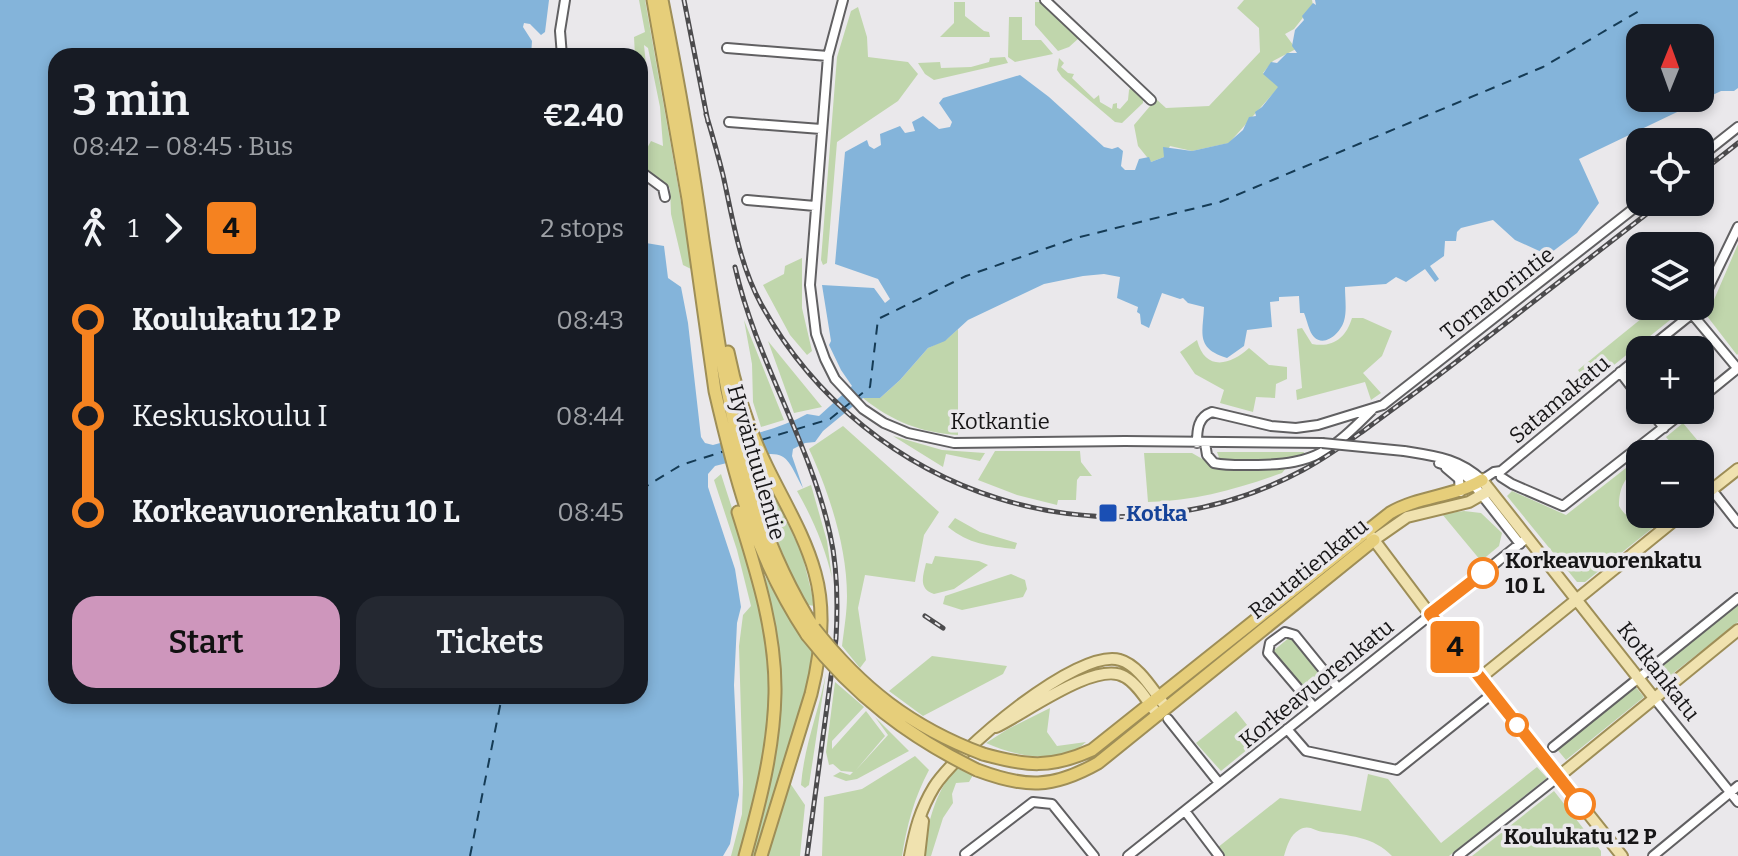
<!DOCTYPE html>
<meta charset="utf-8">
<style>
:root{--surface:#171b24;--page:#242831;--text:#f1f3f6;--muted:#9ea1a6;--accent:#ce96bc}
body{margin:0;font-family:Bitter,serif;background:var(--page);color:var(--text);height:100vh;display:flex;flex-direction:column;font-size:30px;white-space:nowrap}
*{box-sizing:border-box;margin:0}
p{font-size:26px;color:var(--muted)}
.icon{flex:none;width:44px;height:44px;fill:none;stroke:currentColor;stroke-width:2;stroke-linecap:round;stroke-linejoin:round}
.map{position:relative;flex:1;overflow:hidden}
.drawer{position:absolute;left:48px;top:48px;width:600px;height:656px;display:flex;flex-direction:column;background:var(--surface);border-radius:24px;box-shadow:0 4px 12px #0003}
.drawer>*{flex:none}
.badge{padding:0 16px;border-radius:6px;font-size:28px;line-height:52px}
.needle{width:52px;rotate:1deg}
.controls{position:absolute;left:1626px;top:24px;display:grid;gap:16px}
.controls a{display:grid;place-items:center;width:88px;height:88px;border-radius:16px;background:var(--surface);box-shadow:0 4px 12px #0003;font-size:40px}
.map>.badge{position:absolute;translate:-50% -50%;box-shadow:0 0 0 4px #fff}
.legs{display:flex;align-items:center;gap:12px;height:88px;padding:0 24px;font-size:26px}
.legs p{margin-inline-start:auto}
.overview{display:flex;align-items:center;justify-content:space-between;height:136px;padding:0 24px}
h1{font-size:44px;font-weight:600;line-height:60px}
.primary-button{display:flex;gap:16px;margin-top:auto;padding:16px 24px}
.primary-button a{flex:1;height:92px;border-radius:24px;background:var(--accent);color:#111;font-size:32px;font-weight:600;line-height:92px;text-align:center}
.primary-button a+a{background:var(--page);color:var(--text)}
ul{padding:0 24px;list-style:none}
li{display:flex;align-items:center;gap:28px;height:96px;font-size:30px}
li i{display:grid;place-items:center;width:12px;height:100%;margin:0 10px;background:currentColor}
li i::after{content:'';width:20px;height:20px;margin:-10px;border:6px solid;border-radius:50%;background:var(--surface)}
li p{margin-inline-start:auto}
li:first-child i{background:linear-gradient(#0000 50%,currentColor 0)}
li:last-child i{background:linear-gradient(currentColor 50%,#0000 0)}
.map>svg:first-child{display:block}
</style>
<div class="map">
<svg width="1738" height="856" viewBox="0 0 1738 856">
<rect width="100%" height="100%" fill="#eae8eb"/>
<path fill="#c0d6ac" d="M639 0H645L693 270 683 265 671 214 670 188 640 165V161L651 141 663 146 660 107 648 48 644 45 646 65H640V56H635L634 37 645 32Z
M1244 0H1312L1313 5 1294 29 1285 34 1296 49 1273 61 1263 73 1279 87 1229 143 1192 151 1170 146 1164 157 1151 162 1138 146 1134 125 1156 99 1166 108 1209 106 1260 52 1259 28 1237 8Z
M954 2H965V16L984 31 989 32 990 37H940L954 23Z
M1035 2H1041L1079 38 1069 47 1058 51 1035 25Z
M858 7 867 37 868 57 908 62 918 74 898 101 837 142 827 263 823 265 821 260 837 57 851 11Z
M1009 17H1022V40H1041L1053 54 1015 62 1008 57Z
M1005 57 1008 63 934 80 925 74 918 63 940 62 941 68 971 67 989 62 990 58Z
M1059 58 1064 63 1061 67 1068 73 1074 74 1072 78 1094 99 1099 95 1100 102 1112 109 1113 104 1117 103V108L1120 109 1128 100 1129 90 1131 87 1143 99V103L1122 123 1115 122 1062 77 1057 70Z
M1738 244V354L1737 355 1707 316Z
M802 258V308L812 351 807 355 790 335 763 285 784 274 785 266Z
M1657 306H1665L1680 312 1589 385 1578 370Z
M1352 318H1363L1392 331 1382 356 1363 373 1381 393 1371 400 1365 382 1297 400 1296 390 1302 388 1297 329 1302 328 1312 344C1333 348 1346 338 1352 318Z
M744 320 784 420 761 427 753 402 752 364Z
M958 329V435C922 433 891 421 863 398H880L900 380 928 348 947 339Z
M1197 340C1205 372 1231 365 1249 348L1269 365 1287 367V379L1276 384 1275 398 1256 397 1253 412 1220 403 1224 390 1195 374 1180 352Z
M768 341 822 407 794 413Z
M1683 423 1713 459 1705 465 1703 462 1700 464V454H1680L1666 437Z
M843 426 939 512 924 535 915 582 865 575 858 608 866 660 860 668 842 646C844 630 847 612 847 596 847 547 829 492 809 449Z
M893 436 942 450 985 453 980 461 946 454 943 467Z
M995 451H1080L1081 462 1092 476H1080L1077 480 1076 500H1058L1057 505 1017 495 978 480Z
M1217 452H1304L1303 456 1284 460H1220Z
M1144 453H1192L1211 464 1222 467 1286 468 1282 473C1237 489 1196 501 1148 502Z
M1640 457V468C1624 476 1619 489 1619 506 1632 529 1650 514 1670 514L1585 582H1577L1507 496 1512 491 1566 515Z
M761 468 802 554 815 606 808 605C783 564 768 515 755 469Z
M721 474C744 547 773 622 771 700 769 753 754 805 741 856H731L742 814 743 782 739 646 743 615 751 606 737 550 714 480Z
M811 485 827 541 832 578C825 547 813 519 797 491Z
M1464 511 1481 513 1502 533 1499 546 1481 561 1442 514Z
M955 518 980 532 1017 543 1015 549C988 546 969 544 948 527Z
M935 556 979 561 988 565 954 589 934 594C918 589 923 576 926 563L932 564Z
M761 569 785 612 815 656 756 856H751C769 792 785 727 780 660 777 629 769 599 761 569Z
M1011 574 1025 580 1027 589 1023 597 962 610 943 604 945 596Z
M1738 604V622L1662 682 1655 672Z
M1290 637 1328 685 1311 699 1273 651Z
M932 656 1007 666 1003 674 923 716 889 691Z
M826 673 809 785 805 788 801 785C804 746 819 711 826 673Z
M835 682 864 707 832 741V749L866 711 885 736 856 770 888 735 875 717 909 751 857 779 846 781 833 776 840 772 850 775 853 772 841 771 833 764 829 765 826 752Z
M1634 685 1644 697 1566 760 1556 748Z
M1050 708 1047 732 1057 746 1086 742C1061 766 1014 756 986 743L1008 729Z
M1236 711 1259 740 1221 771 1196 743Z
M915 756 929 770C914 798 907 825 902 856H822L824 797 862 789Z
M1537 767 1547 778 1449 856H1392C1375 837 1347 835 1323 832 1314 831 1309 824 1299 830 1290 835 1287 846 1284 856H1223L1217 848 1280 798 1361 811 1368 774 1388 779 1441 843Z
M956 768 973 775 969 782 956 783 952 794 953 803 943 818 931 856H923C928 823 934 794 956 768Z
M790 783 805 805 800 856H767Z
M1554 791 1601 851V856H1472Z"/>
<path fill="#84b4da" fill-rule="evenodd" d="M0 0H549L545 32 541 35 530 24 524 23 523 27 532 41 531 56H56V696H640V242L664 246 668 278 681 287 688 323 701 437 705 443 713 445C744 436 778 430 807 414L819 416 852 386 841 370 829 345 831 341 822 285 874 288 885 303 890 299 878 279 835 264 845 152 867 140 869 146 874 149 881 145 880 134 900 126 905 133 915 131 912 122 923 116 939 129 950 127 952 122 939 103 943 98 1020 75 1049 97 1104 147 1112 149 1118 147 1123 151 1121 166 1125 170H1135L1139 159 1149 157 1151 162 1164 157 1163 147 1192 151 1228 143 1243 130 1249 117 1256 116 1255 112 1262 107 1278 87 1263 74 1271 62 1277 63 1287 53H1297L1292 46 1295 30 1304 20 1302 16 1313 3 1316 5 1315 0H1738V88L1734 91H1721L1579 159 1599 203 1577 233 1548 255 1515 240 1493 220 1461 228 1457 232 1456 241H1445L1444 256 1430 266 1439 279 1435 282 1425 269 1406 282 1396 277 1386 284 1345 287C1345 298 1347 311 1344 321 1341 332 1325 348 1314 337 1309 332 1307 320 1304 313H1300L1299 296 1279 297V301L1270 302 1272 327 1247 330 1244 346 1227 358C1195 348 1203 333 1204 307L1188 303 1183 298 1180 299 1162 293 1149 328 1141 324 1140 314 1137 312 1138 307 1117 298 1120 277 1104 274 1083 276 1044 284 968 320 945 341 928 348 900 380 880 398H863L823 431 815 442 805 443 793 449 792 456 803 488C788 462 789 449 756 456L755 453H751L750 457 715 466 708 474V487L735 569 741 607 737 623 734 685 739 795 730 844 723 856H0ZM1640 38H1700V98H1640Z"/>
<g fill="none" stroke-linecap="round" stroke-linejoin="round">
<path stroke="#153b55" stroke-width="2" stroke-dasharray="10 8" stroke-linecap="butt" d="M855 399 870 387 878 319 966 276 1076 238 1220 202 1543 67 1639 11
M761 440 830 419 850 403
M640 490 681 465 725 451
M470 856 502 696"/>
<g stroke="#616062" stroke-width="12">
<path id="minor" d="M843 0 828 56 810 285 816 334 825 359 835 379 863 409 884 423 908 433 954 443 1125 441 1322 443
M1045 0 1151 100
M727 48 828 56
M562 56 560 31 565 0
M729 122 821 129
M1700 157 1738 127
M640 171 663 188 665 197
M747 200 815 206
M1700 305 1738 227
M1692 314 1738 369
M1647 350 1693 313
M1620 372 1640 398
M1700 399 1738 368
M1650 410 1664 428
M1197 443C1197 429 1198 417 1212 412L1271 426 1296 428 1318 425 1383 405 1642 202
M1205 443 1207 455 1214 463C1229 466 1243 465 1258 465 1316 464 1331 451 1372 410
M1404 451C1435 456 1459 458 1482 480L1494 472 1501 471 1640 356
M1439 463 1457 469 1470 480 1520 544
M1446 468 1459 479 1460 492
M1501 477 1512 484 1563 506 1686 410
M1712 490 1738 523
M1654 698 1738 802
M1314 707 1268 653 1270 643 1285 632 1295 635 1338 688
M1168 719 1219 783
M1287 729 1306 751 1397 770 1492 694
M1553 747 1738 598
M1185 811 1219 856
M965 854 1033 802 1052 804 1094 856
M1128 856 1527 538
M1458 856 1558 777
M1653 856 1738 786"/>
</g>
<g stroke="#9e8e57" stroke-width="14">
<path id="major" d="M1482 480 1654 698
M1700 499 1738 469
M1371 536 1441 629 1622 856
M1374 540 1407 517 1469 502 1490 490
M1480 678 1682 514
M996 727C1024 714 1097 659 1125 677 1139 685 1148 703 1158 715
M1558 777 1738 630
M910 856C915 830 920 810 934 787 956 752 1078 647 1120 660 1138 665 1152 689 1163 703
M919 856 923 821"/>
</g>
<g stroke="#9e8e57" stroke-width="15">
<path id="highway" d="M653 0 688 199 715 391C736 482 755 556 807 635
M662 0C678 80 692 159 703 240 724 377 738 508 814 628
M728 352C736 392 749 430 767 467 784 502 805 536 815 573 826 612 821 654 811 694L761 856
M738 512C756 570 776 631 775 693 774 749 760 802 745 856
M983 754C1026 766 1050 769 1092 750L1390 513C1419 496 1453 497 1482 480
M977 770C1025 788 1052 789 1098 763L1374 540"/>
</g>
<use href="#minor" stroke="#fff" stroke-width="8"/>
<use href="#major" stroke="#f0e2af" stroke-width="10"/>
<use href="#highway" stroke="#e6ce7a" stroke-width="11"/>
<g stroke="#4c4b4d" stroke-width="5">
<path id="rail" d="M684 0 708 122
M706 114C712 134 718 155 723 175 733 220 739 263 761 304 867 496 1107 575 1303 470 1324 459 1343 445 1362 432 1398 405 1435 379 1470 351 1534 301 1598 252 1662 202
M1700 173 1738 143
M735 267C756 360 810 442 830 534 838 569 838 604 836 639L807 856
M925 616 943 628"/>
</g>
<use href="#rail" stroke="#eae8eb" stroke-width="2" stroke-dasharray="6" stroke-linecap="butt"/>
<g stroke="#616062" stroke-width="12" stroke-linecap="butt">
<path id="minor-bridge" d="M1322 443 1404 451"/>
</g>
<g stroke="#9e8e57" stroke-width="15" stroke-linecap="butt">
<path id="highway-bridge" d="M814 628C861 688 911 727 983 754
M807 635C854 695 909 737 977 770"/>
</g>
<use href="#minor-bridge" stroke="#fff" stroke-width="8"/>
<use href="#highway-bridge" stroke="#e6ce7a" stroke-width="11"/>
</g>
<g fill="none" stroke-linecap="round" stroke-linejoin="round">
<g stroke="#fff" stroke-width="18">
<path id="line-1" d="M1483 573 1430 614 1580 804"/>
</g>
<use href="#line-1" stroke="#f58220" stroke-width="12"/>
</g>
<rect fill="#1a4fb4" stroke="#eae8eb" stroke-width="3" x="1098" y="503" width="20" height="20" rx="4"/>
<g fill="#fff" stroke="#f58220" stroke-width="4">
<circle cx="1483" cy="573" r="14"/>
<circle cx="1517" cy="725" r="10"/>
<circle cx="1580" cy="804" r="14"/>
</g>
<g text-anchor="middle" stroke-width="7" stroke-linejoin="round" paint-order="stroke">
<g font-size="22" fill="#171617" stroke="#eae8eb">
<text transform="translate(1497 293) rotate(-38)" y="8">Tornatorintie</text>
<text transform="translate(1559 399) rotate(-40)" y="8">Satamakatu</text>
<text x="1000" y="429">Kotkantie</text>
<text transform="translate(757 462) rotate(74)" y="8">Hyväntuulentie</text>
<text transform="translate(1308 568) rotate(-39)" y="8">Rautatienkatu</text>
<text transform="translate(1659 671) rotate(52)" y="8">Kotkankatu</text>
<text transform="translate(1316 683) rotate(-39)" y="8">Korkeavuorenkatu</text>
</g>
<g font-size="22" font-weight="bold" fill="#164399" stroke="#eae8eb" text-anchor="start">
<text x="1126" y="521">Kotka</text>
</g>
<g font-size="22" font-weight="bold" fill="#171617" stroke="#eae8eb" text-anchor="start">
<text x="1505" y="568">Korkeavuorenkatu<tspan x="1505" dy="25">10 L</tspan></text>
<text x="1580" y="844" text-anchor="middle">Koulukatu 12 P</text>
</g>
</g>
</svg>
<div class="controls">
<a><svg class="needle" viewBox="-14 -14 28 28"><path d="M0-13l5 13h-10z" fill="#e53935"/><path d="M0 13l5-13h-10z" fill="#9ea1a6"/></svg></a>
<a><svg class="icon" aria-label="locate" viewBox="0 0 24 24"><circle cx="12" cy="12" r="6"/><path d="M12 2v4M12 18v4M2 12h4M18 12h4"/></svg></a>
<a><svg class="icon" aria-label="layers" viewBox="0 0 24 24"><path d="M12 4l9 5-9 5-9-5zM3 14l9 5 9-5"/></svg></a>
<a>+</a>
<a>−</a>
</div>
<b class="badge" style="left:1455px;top:647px;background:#f58220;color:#111">4</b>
<section class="drawer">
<div class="overview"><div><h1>3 min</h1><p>08:42 – 08:45 · Bus</p></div><b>€2.40</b></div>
<div class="legs"><svg class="icon" aria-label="walk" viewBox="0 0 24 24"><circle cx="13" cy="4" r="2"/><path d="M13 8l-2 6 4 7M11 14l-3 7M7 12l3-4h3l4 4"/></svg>1<svg class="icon" aria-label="forward" viewBox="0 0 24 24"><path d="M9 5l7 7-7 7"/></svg><b class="badge" style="background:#f58220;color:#111">4</b><p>2 stops</p></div>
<ul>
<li><i style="color:#f58220"></i><b>Koulukatu 12 P</b><p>08:43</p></li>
<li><i style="color:#f58220"></i><span>Keskuskoulu I</span><p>08:44</p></li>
<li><i style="color:#f58220"></i><b>Korkeavuorenkatu 10 L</b><p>08:45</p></li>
</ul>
<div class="primary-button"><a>Start</a><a>Tickets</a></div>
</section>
</div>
